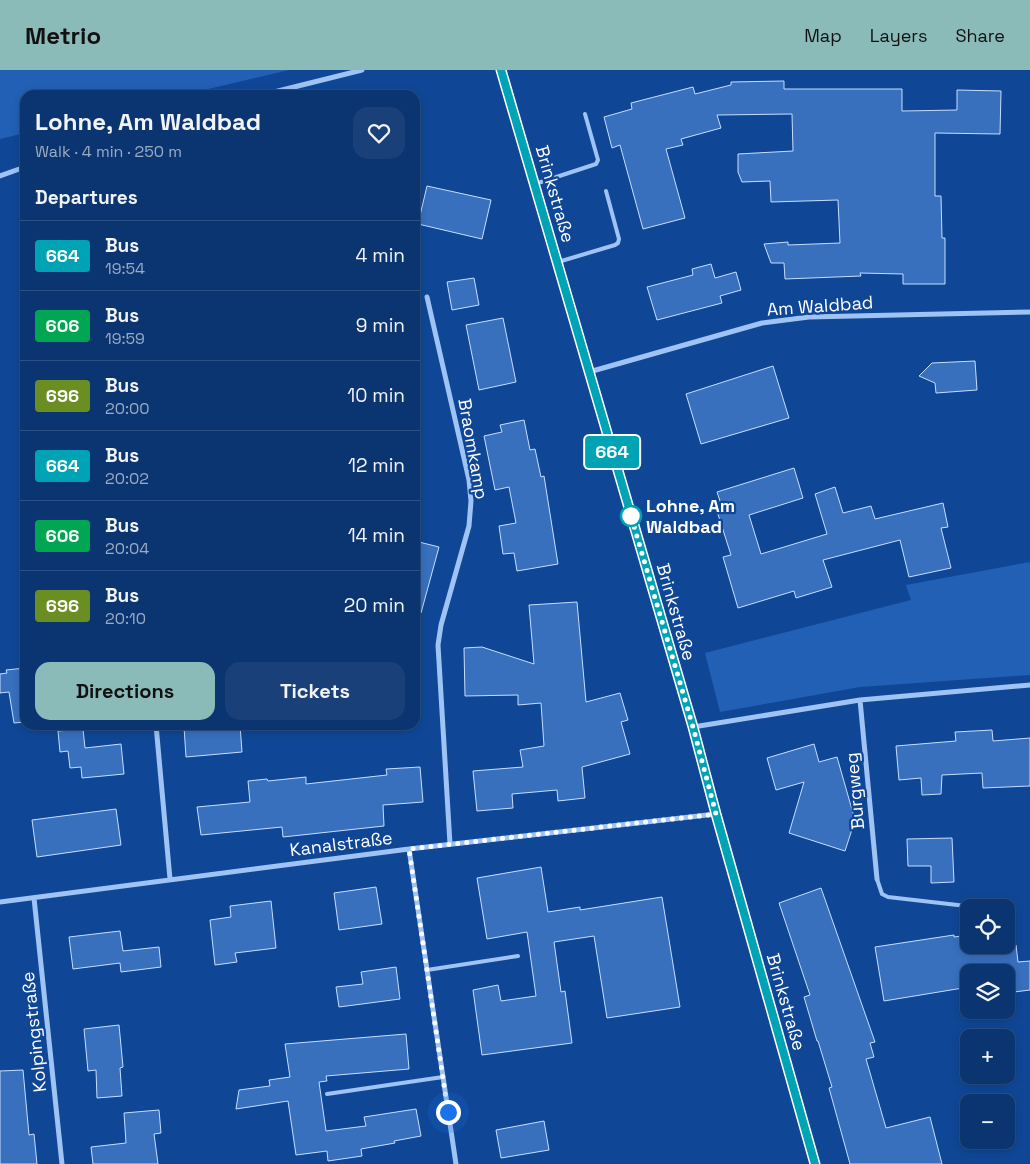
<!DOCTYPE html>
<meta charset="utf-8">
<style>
:root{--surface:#0b3570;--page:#194078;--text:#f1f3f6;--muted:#9aabc3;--line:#2b5083;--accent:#8bbbb9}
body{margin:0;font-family:"Space Grotesk",sans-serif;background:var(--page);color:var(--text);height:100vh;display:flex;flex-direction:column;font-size:19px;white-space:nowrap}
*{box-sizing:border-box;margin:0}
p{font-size:16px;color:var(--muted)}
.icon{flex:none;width:28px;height:28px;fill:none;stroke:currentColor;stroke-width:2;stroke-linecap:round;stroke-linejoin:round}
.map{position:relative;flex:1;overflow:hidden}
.drawer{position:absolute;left:20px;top:20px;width:400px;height:640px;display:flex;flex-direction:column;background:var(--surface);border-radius:15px;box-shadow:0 2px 8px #0003,0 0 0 1px var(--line)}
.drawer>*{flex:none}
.badge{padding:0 10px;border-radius:4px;font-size:18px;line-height:32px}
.controls{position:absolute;left:960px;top:829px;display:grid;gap:10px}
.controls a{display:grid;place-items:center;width:55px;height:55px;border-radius:10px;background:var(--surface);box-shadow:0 2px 8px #0003,0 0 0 1px var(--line);font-size:25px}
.you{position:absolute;width:25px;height:25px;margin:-12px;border:4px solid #fff;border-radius:50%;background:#1a73e8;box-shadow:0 0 0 8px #1a73e833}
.map>.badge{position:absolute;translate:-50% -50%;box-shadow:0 0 0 2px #fff}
h2{padding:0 15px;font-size:19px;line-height:45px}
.round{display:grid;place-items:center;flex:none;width:52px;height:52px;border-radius:15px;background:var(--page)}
.overview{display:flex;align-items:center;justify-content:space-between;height:85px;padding:0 15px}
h1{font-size:24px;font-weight:700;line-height:38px}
.cta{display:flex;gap:10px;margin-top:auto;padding:10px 15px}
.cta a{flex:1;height:58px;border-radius:15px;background:var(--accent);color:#111;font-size:20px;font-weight:700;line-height:58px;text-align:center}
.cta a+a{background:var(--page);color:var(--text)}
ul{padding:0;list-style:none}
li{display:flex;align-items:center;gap:15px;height:70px;padding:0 15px;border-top:1px solid var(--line)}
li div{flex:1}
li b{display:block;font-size:19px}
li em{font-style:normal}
li .badge{min-width:55px;font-weight:700;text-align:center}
header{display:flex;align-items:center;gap:30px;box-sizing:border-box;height:70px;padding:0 25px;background:var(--accent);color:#111}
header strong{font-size:24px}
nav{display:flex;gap:28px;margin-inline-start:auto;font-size:18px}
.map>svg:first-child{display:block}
</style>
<header>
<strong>Metrio</strong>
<nav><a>Map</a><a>Layers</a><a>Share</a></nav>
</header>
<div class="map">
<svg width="1030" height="1094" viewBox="0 0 1030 1094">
<rect width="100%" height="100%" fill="#0f4796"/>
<path fill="#2260b5" d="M0 0H289L183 25H25V63L0 69Z
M1030 492V605L860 617 720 642 705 583 911 530 906 515Z"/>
<path fill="#3870be" stroke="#c6defe" d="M784 11V19H902V41L957 40V20L1001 21 1000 64 935 63V126H941L942 168H945V214H903V204L860 203 861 206 785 209 784 193H771L764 174 788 172V175L840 173 838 130 771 132 770 111 742 112 738 102V84L793 81 792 44 717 45 721 58 681 69 683 75 666 79 685 148 643 159 620 75 612 78 604 47 632 39 631 33 693 17 695 24 731 15V12Z
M427 116 491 130 482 169 418 154Z
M711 194 715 208 736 202 741 220 720 226 722 233 657 250 647 217 693 205 692 199Z
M474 208 479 235 452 240 447 212Z
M503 248 516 312 479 320 466 255Z
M975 291 977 320 936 323 935 313 919 306 932 293Z
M773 296 789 348 701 374 686 324Z
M524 350 530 380 535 379 541 407 544 406 558 494 517 501 514 483 503 484 499 456 516 453 509 417 495 420 484 366 502 362 500 355Z
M794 398 803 428 749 445 761 484 827 464 815 424 835 417 843 443 871 436 875 449 943 433 948 457 941 458 951 498 909 507 900 470 823 490 832 517 796 528 794 521 738 538 723 487 731 485 716 438 722 437 717 422Z
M415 471 439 477 421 543H415Z
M577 532 586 632 620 623 628 650 621 652 630 684 582 697 585 728 558 731 557 720 512 724 513 738 477 741 473 701 523 697 520 680 544 676 541 633 518 635V625L465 626 464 578 482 577 534 594 529 535Z
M25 598V652L14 653 9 622 0 623V604L7 603 6 600Z
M219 655H240L242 682 186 687 184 657Z
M83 659 85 678 121 674 124 704 82 708 81 697 70 698 68 681 60 682 58 661Z
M992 660 993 671 1030 668V716L983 718 982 703 942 705 941 724 922 725 921 708 899 710 896 676 956 671 955 662Z
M814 674 819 692 837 687 855 750 845 781 789 763 804 712 776 720 767 688Z
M420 697 423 732 383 735 384 756 283 767 282 757 201 765 197 737 250 732 248 711 267 709 268 711 306 707V714L387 705 386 699Z
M116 739 121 775 37 787 32 750Z
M952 768 954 812 931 813V796H908L907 769Z
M541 797 548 842 580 837V840L662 827 680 937 607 948 594 866 554 872 561 922 565 921 572 973 482 985 473 920 498 915 501 931 536 926 527 862 487 869 477 808Z
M376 817 382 854 339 860 334 823Z
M821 818 875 972 870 973 874 987 866 989 886 1058 930 1047 942 1094H850L829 1018 832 1017 818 971H817L804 927 810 925 779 833Z
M271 831 276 878 235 883 237 892 215 895 210 850 231 847 230 836Z
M120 861 123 881 159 877 161 897 121 902 120 893 73 899 69 867Z
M954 865V867L969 865V875H1016L1018 892 1030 891V920L1006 923V902H969V917L884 931 875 877Z
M396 897 400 929 339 937 336 917 363 914 361 902Z
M119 955 123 997 120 998 122 1026 97 1028 96 1000 88 1001 84 959Z
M406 964 409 999 326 1006 327 1011 319 1012 326 1061 366 1056 364 1047 416 1039 421 1066 394 1071 395 1073 361 1079 362 1086 328 1091 327 1081 296 1085 288 1031 236 1039 239 1020 270 1016 269 1010 290 1007 285 974Z
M23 1000 29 1065 34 1064 37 1094H0V1001Z
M159 1040 161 1063 154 1064 158 1094H93L91 1077 126 1073 124 1043Z
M544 1051 549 1080 501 1088 496 1060Z"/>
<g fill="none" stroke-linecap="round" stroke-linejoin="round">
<path stroke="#9ec3f4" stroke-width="4" d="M535 114 596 94 598 90 585 44
M558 192 615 175 618 173 619 169 606 121
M877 809 882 824 888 827 975 837
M427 900 518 886
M327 1024 443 1007"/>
<path stroke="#9ec3f4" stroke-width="5" d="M262 25 362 0
M0 106 25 97
M427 227 469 410 471 431 469 456 441 555 438 575 450 774
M589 302 762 253 809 247 1030 242
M860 630 877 809
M156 655 170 809
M693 657 860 630 1030 615
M409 779 456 1094
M34 828 62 1094
M0 832 409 779 716 744"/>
<path stroke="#9ec3f4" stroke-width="9" d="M501 0 693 657 716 744 815 1094"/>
</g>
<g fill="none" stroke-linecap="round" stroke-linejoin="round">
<g stroke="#fff" stroke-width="11">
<path id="line" d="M501 0 693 657 716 744 815 1094"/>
</g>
<use href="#line" stroke="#00a3b4" stroke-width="8"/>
<path stroke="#fff" stroke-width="5" stroke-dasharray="0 9" d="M448 1042 409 779 716 744 693 657 631 446"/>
</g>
<circle fill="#fff" stroke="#00a3b4" stroke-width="2.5" cx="631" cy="446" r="10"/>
<g text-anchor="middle" stroke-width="4.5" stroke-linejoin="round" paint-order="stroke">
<g font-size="18" fill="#fff" stroke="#0f4796">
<text transform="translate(555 124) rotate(74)" y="6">Brinkstraße</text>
<text transform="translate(820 236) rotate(-4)" y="6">Am Waldbad</text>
<text transform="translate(473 379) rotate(80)" y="6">Braomkamp</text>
<text transform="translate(676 542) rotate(74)" y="6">Brinkstraße</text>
<text transform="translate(855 721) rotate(-95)" y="6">Burgweg</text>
<text transform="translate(341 774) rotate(-7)" y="6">Kanalstraße</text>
<text transform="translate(786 932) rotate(74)" y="6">Brinkstraße</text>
<text transform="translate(34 962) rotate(-96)" y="6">Kolpingstraße</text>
</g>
<g font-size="18" font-weight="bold" fill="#fff" stroke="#0f4796" text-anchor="start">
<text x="646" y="442">Lohne, Am<tspan x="646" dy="21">Waldbad</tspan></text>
</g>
</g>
</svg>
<div class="controls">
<a><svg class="icon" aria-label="locate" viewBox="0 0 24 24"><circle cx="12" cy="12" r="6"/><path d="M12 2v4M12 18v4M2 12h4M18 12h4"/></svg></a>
<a><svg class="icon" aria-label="layers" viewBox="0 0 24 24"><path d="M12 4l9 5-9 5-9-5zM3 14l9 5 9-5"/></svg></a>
<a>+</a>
<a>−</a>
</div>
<div class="you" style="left:448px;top:1042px"></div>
<b class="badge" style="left:612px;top:382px;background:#00a3b4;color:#fff">664</b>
<section class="drawer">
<div class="overview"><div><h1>Lohne, Am Waldbad</h1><p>Walk · 4 min · 250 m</p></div><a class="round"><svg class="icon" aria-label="heart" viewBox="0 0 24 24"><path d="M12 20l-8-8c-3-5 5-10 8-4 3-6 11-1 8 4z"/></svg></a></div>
<h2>Departures</h2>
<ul>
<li><span class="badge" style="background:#00a3b4;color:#fff">664</span><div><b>Bus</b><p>19:54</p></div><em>4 min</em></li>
<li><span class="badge" style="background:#00a651;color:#fff">606</span><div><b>Bus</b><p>19:59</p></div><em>9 min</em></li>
<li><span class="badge" style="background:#6b8e23;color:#fff">696</span><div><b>Bus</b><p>20:00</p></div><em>10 min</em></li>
<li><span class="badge" style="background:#00a3b4;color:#fff">664</span><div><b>Bus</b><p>20:02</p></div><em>12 min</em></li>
<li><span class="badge" style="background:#00a651;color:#fff">606</span><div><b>Bus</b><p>20:04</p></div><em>14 min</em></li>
<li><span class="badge" style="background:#6b8e23;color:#fff">696</span><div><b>Bus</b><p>20:10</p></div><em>20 min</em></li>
</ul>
<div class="cta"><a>Directions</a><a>Tickets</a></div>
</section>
</div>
